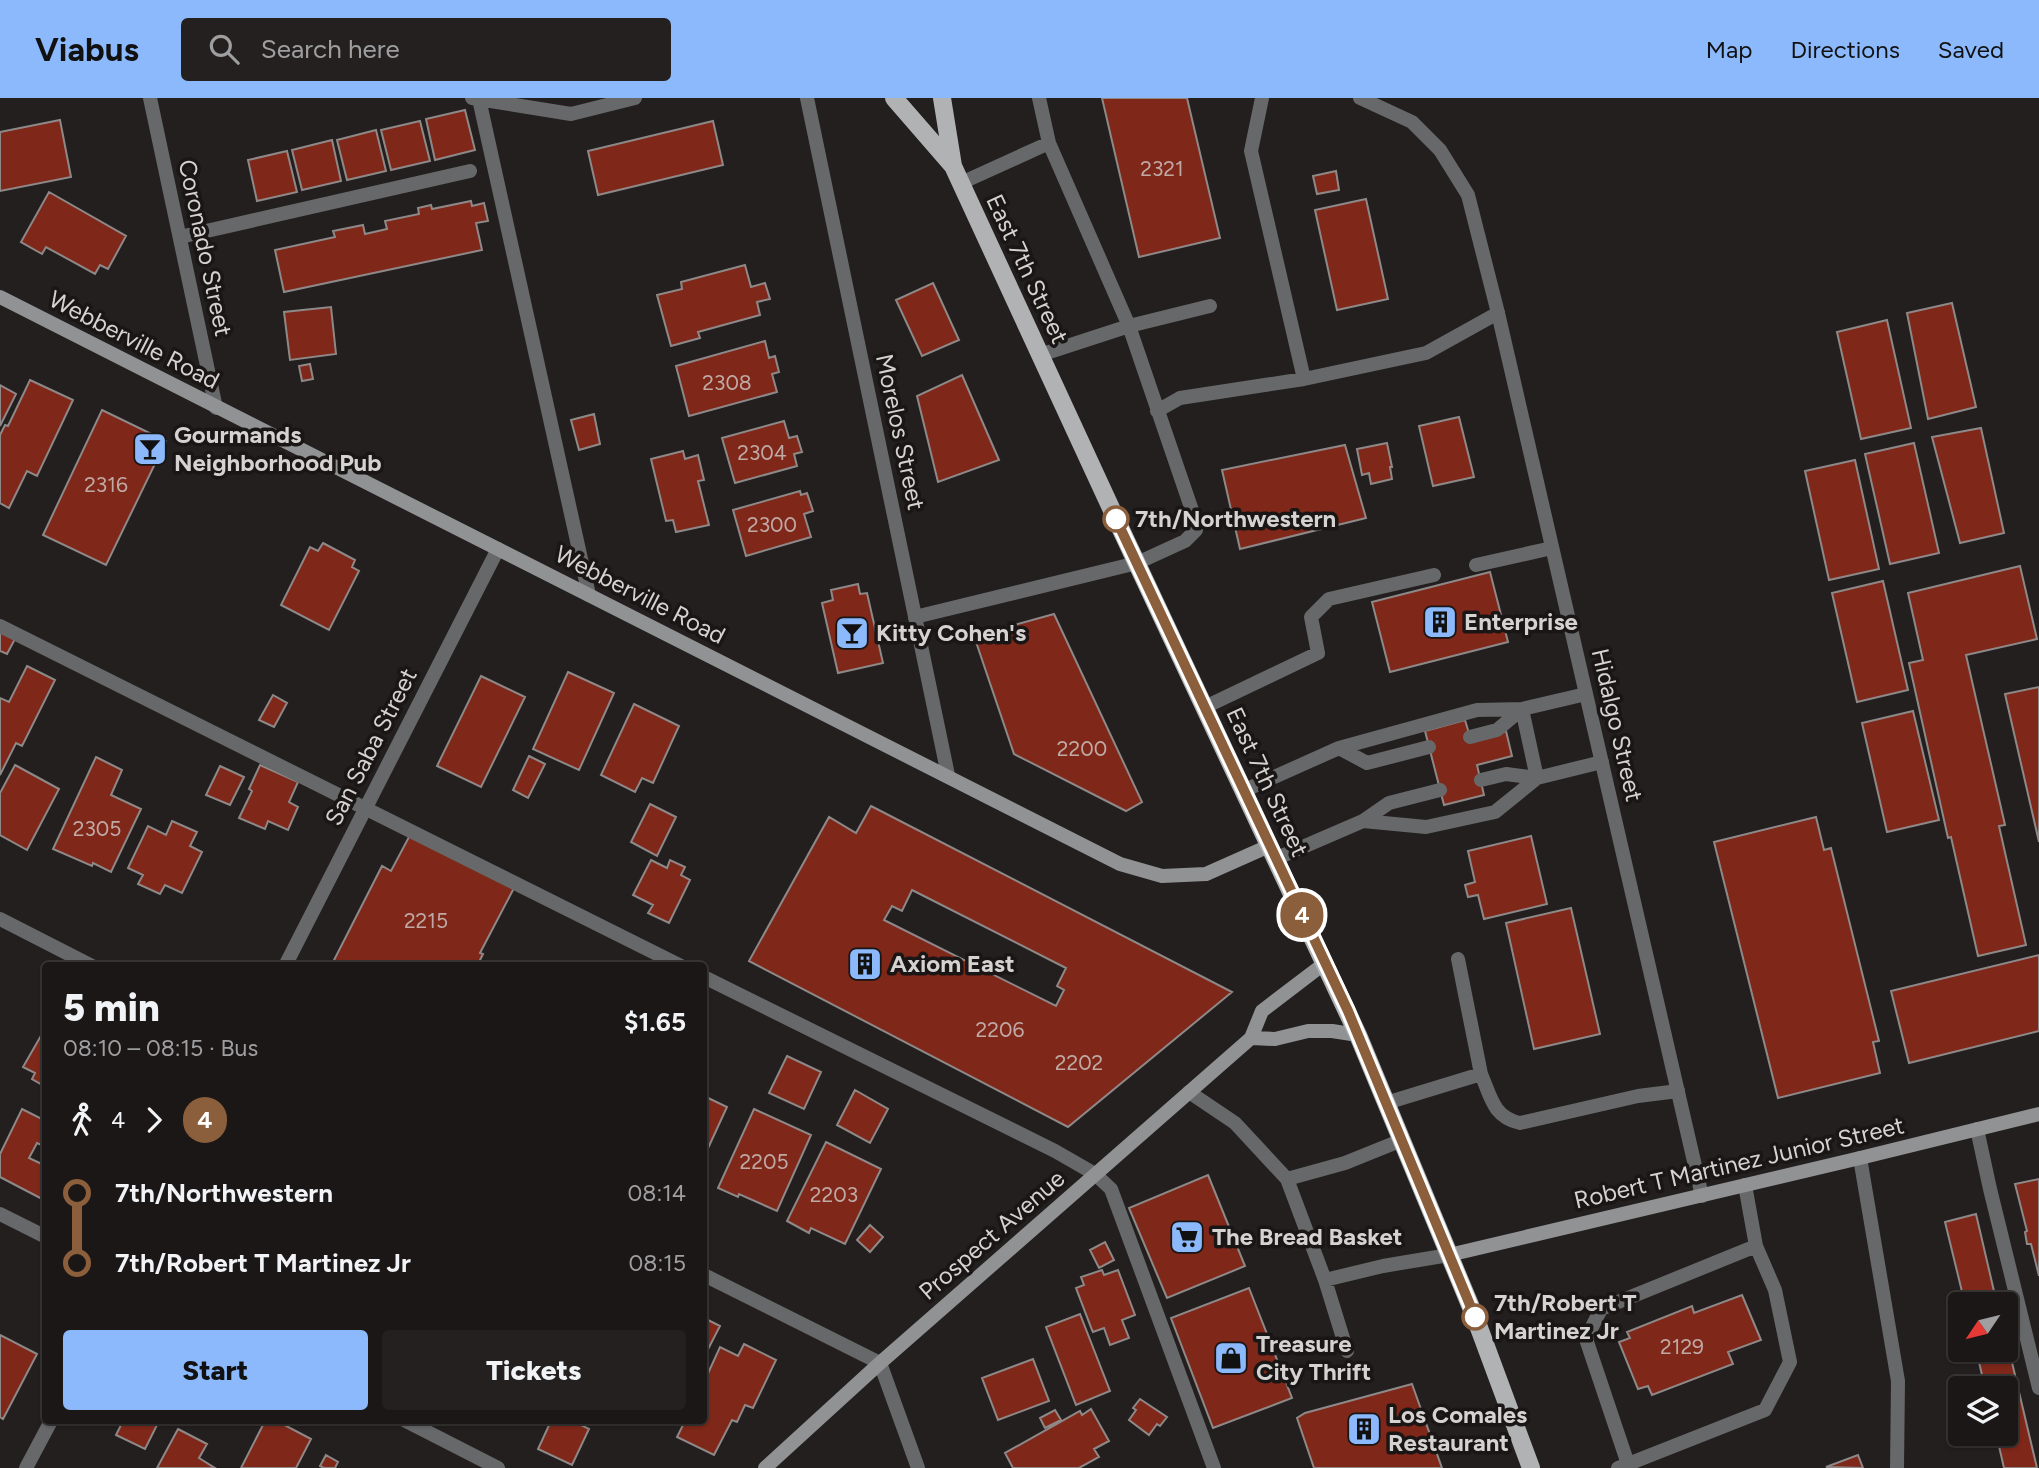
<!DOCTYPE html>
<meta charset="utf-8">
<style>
:root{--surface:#1a1716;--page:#23201f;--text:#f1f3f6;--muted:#9f9fa1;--line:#383635;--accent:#8bb9fc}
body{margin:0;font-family:Figtree,sans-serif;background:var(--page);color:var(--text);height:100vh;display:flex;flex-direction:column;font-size:26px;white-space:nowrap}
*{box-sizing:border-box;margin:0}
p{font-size:23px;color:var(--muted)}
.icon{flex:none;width:38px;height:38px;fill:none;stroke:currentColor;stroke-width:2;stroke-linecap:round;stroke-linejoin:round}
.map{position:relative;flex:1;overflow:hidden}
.sheet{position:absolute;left:42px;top:864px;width:665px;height:462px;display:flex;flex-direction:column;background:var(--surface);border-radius:7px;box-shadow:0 2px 5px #0004,0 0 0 2px var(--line)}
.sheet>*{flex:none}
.badge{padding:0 14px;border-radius:23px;font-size:24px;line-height:46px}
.needle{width:46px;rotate:235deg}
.controls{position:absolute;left:1948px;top:1194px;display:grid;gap:14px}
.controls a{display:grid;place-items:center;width:70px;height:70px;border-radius:7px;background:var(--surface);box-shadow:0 2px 5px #0004,0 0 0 2px var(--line);font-size:35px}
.map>.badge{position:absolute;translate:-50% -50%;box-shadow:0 0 0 4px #fff}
.legs{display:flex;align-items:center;gap:10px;height:77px;padding:0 21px;font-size:23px}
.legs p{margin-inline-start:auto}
.head{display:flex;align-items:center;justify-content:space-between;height:119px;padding:0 21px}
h1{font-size:38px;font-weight:800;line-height:52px}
.primary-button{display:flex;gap:14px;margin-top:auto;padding:14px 21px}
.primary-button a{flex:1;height:80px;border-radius:7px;background:var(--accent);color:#111;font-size:28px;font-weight:800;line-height:80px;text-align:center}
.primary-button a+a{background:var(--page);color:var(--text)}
ul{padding:0 21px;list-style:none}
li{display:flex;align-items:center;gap:24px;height:70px;font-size:26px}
li i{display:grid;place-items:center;width:10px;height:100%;margin:0 9px;background:currentColor}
li i::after{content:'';width:18px;height:18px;margin:-9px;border:5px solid;border-radius:50%;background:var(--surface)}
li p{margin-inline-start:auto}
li:first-child i{background:linear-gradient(#0000 50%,currentColor 0)}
li:last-child i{background:linear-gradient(currentColor 50%,#0000 0)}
header{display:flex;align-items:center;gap:42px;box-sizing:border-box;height:98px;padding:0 35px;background:var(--accent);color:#111}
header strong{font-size:33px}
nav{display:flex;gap:38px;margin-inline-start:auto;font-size:24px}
.search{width:490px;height:63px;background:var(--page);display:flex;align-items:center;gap:18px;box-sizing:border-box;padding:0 24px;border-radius:7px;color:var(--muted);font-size:26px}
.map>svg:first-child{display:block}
</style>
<header>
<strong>Viabus</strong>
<div class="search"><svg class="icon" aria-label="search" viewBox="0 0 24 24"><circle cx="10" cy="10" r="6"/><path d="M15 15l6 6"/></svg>Search here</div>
<nav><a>Map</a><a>Directions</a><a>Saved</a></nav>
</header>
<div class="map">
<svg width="2039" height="1370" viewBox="0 0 2039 1370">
<rect width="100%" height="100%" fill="#221f1e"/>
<path fill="#7f2719" stroke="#8e8988" stroke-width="2" fill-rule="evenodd" d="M1102 0H1187L1220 140 1139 159Z
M465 12 475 52 435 62 426 21Z
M60 22 71 79 0 93V34Z
M420 23 430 63 391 72 381 32Z
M713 23 723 67 598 97 588 53Z
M376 32 386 73 347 82 337 42Z
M332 42 341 83 302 92 292 52Z
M287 53 297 94 257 103 248 62Z
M1336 73 1339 92 1317 96 1313 78Z
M49 94 126 138 108 171 100 167 95 176 46 149 42 156 21 144Z
M1366 101 1388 201 1337 212 1315 112Z
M471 103 472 108 484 105 488 123 476 125 482 152 284 194 275 152 335 139 333 133 363 127 365 136 387 131 385 123 419 116 418 110 431 107 432 111Z
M745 167 751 189 765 185 770 201 757 204 760 217 698 234 700 240 671 248 657 197 682 191 681 184Z
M933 185 959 242 922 258 896 202Z
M1952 205 1976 309 1928 321 1907 215Z
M331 209 336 256 290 262 284 214Z
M1887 222 1911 330 1861 341 1837 234Z
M765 243 769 260 775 258 779 274 772 276 777 294 689 318 676 268Z
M310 266 313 281 302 283 299 268Z
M962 277 999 362 938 384 917 298Z
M30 282 73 302 37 378 27 373 9 410 0 405V337L5 327 8 328Z
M0 287 16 296 0 328Z
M102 312 166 343 106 467 43 437Z
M594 316 600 346 579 352 571 322Z
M1459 319 1474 379 1433 388 1419 328Z
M784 323 789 340 797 338 802 354 794 356 797 368 735 385 722 340Z
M1981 330 2004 435 1960 445 1932 339Z
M1387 345 1392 369H1390L1392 381 1371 386 1369 375 1362 377 1357 351Z
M1914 345 1939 455 1890 466 1865 356Z
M1345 347 1366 420 1240 451 1222 372Z
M683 353 685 361 698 357 704 382 698 383 709 427 676 434 673 422 666 423 651 361Z
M1855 362 1879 471 1829 482 1805 373Z
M800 393 801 397 807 395 813 413 804 416 811 439 746 458 733 412Z
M323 445 355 462 352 469 359 473 329 532 281 507 310 449 318 453Z
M2020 468 2037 541 1966 557 2005 727 1999 728 2026 847 1978 858 1951 739 1948 740 1909 565 1923 562 1908 495Z
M1490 474 1508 544 1390 574 1372 504Z
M1883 483 1908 592 1857 604 1832 495Z
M858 486 860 496 867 495 883 565 838 575 822 505 833 502 831 492Z
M1054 516 1142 704 1126 713 1014 656 974 538Z
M0 533 15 541 7 556 0 553Z
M27 568 55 582 22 648 16 645 0 677V600L9 604Z
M568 574 614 595 579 672 533 651Z
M481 578 525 599 481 689 437 668Z
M2039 589V744L2005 596Z
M273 597 287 605 274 629 259 622Z
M634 606 679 628 653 685 642 680 635 694 601 677Z
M1913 613 1939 722 1887 734 1862 625Z
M1465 622 1471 642 1506 633 1512 658 1477 667 1484 697 1444 707 1425 633Z
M529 658 545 666 528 700 513 692Z
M96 659 122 672 111 697 141 711 111 774 93 765 92 768 53 751Z
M15 667 59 691 27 752 0 737V695Z
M260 667 298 684 289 704 298 709 288 732 268 723 265 731 239 720 252 693 249 691Z
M220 668 244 679 230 707 206 697Z
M650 706 676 719 657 758 631 744Z
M871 708 1232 894 1068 1029 749 863 829 719 856 735ZM912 792 1066 870 1057 888 1064 892 1056 908 884 822 892 808 902 813Z
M1816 719 1824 752 1831 750 1879 943 1873 944 1880 975 1778 1000 1714 744Z
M172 723 197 734 190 748 202 754 182 795 165 787 160 796 138 786 143 777 128 770 148 728 166 737Z
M410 737 514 790 480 855 483 856 477 868H331L382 768 391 773Z
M1531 738 1547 806 1484 821 1478 797 1468 799 1465 787 1475 784 1468 753Z
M651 762 667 770 670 762 685 769 681 777 690 782 669 825 648 815 653 807 633 797Z
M1571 810 1600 936 1534 951 1506 825Z
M2039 857V933L1909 965 1891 893Z
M46 929V989L32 981 35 975 23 969Z
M787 958 821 974 804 1011 769 995Z
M855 992 888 1011 870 1045 837 1027Z
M704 998 727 1009 704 1059Z
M22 1011 46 1023V1049L37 1045 29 1060 46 1068V1103L0 1079V1056Z
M754 1011 811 1037 777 1113 739 1096 738 1099 718 1090Z
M826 1044 881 1071 845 1146 811 1130 809 1135 787 1123Z
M1208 1077 1245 1168 1167 1200 1129 1110Z
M2039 1081V1178L2031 1146H2027L2025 1134 2027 1133 2015 1086Z
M1976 1116 1997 1206H1965L1945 1124Z
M870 1127 883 1139 870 1154 857 1142Z
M1105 1144 1114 1162 1099 1170 1090 1152Z
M1102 1172 1104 1177 1118 1172 1135 1217 1122 1222 1129 1240 1110 1247 1104 1230 1093 1234 1092 1232 1076 1190 1084 1187 1081 1179Z
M1249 1190 1292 1300 1213 1330 1171 1220Z
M1742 1197 1761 1242 1728 1254 1733 1266 1652 1297 1648 1288 1638 1291 1619 1244 1630 1240 1627 1234 1692 1208 1694 1215Z
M1080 1216 1110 1293 1076 1307 1046 1229Z
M704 1220 720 1228 704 1259Z
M0 1237 37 1256 3 1321 0 1319Z
M2006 1239 2037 1370H2004L1996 1335H2006V1290H1985L1976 1251H2006Z
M744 1246 776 1262 753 1310 745 1307 737 1324 732 1322 714 1357 677 1339 685 1323H704V1284L720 1249 738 1258Z
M1033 1261 1049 1303 998 1322 982 1280Z
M1412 1286 1442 1370H1314L1297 1320 1305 1315Z
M1140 1301 1167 1319 1160 1328 1157 1326 1149 1337 1129 1322 1136 1312 1133 1310Z
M1091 1311 1109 1343 1094 1351 1099 1359 1079 1370H1013L1005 1355 1080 1313 1082 1317Z
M1055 1312 1061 1322 1045 1330 1040 1320Z
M123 1323H159L145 1351 116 1337Z
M265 1323H277L311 1341 296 1370H241Z
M551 1323H573L589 1331 572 1367 538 1351Z
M178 1331 207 1346 199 1360 215 1370H157Z
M326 1357 338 1364 335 1370H324L320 1368Z
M1858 1357 1863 1370 1826 1369Z"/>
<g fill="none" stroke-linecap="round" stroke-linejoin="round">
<path stroke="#676869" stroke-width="14" d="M472 0 571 16 635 0
M1039 0 1049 45
M1262 0 1251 53 1304 281
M479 1 589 497
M961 85 1049 45 1129 228 1040 257
M180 139 470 73
M1157 313 1180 300 1304 281 1426 255 1498 215
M1476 467 1552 450
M915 519 1137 465 1185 443 1196 432V424L1129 228 1210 208
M0 528 681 868
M1205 609 1318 555 1311 519 1329 501 1434 477
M1470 639 1497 632 1522 611 1537 680 1506 676 1481 682
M1339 650 1367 665 1429 649
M1243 693 1339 650 1477 612 1522 611 1586 596
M1363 723 1389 705 1440 692
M1275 761 1363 723 1426 729 1495 714 1537 680 1602 664
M704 879 1055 1053 1095 1076 1111 1091 1214 1370
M1481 976C1491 999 1493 1019 1520 1025L1638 998 1678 993
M1189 994 1235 1025 1287 1081
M1386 1005 1481 976 1458 861
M1977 1031 1990 1091 2039 1290
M1860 1060 1898 1283 1897 1370
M0 1116 46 1139
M1325 1182 1287 1081 1345 1065 1402 1042
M1347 1253 1325 1182 1383 1168 1449 1157
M406 1323 498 1370
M1628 1366 1586 1241 1601 1211 1756 1148
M1618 1370 1765 1312 1790 1264 1775 1192 1756 1148 1745 1087"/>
<path stroke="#676869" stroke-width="14" d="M150 0 216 310
M807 0 948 677
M1360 0 1412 24 1440 52 1468 97 1498 215 1702 1098
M0 821 92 868
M285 868 498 451
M704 1177 880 1265 918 1370
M26 1370 51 1323"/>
<path stroke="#909294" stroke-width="14" d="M0 199 1120 766 1162 778 1206 776 1269 748
M1251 940 1275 941 1308 933H1332L1358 937
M1449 1157 1860 1060 2039 1016
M765 1370 880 1265 1251 940 1262 913 1325 865"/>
<path stroke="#b0b2b4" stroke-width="18" d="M894 0 953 68
M942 0 953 68 1116 421 1358 937 1475 1219 1531 1370"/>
</g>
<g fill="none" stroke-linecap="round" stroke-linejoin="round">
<g stroke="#fff" stroke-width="16">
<path id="line-1" d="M1116 421 1348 913 1475 1219"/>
</g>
<use href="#line-1" stroke="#8b5e3c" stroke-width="10"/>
</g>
<defs>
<g id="bar-square" transform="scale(1.75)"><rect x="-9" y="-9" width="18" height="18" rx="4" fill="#8bb9fc" stroke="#191615"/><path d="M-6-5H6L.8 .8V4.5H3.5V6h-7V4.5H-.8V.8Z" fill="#111"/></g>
<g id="building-square" transform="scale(1.75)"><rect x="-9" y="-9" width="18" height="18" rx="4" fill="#8bb9fc" stroke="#191615"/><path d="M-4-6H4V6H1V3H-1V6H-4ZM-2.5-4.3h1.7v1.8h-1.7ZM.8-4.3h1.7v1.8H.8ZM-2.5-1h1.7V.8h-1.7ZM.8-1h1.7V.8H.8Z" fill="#111"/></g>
<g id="supermarket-square" transform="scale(1.75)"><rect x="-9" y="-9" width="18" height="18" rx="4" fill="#8bb9fc" stroke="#191615"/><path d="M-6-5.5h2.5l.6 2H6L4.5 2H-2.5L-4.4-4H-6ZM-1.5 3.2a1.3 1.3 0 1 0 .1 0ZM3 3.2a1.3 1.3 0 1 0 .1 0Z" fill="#111"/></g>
<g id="shop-square" transform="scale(1.75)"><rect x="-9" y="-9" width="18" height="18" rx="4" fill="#8bb9fc" stroke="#191615"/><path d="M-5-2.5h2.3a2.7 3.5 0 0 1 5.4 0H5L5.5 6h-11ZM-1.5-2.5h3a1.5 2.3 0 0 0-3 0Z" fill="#111"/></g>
</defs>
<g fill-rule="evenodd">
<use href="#bar-square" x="150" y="351"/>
<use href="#building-square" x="1440" y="524"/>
<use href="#bar-square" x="852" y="535"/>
<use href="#building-square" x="865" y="866"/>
<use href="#supermarket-square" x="1187" y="1139"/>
<use href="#shop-square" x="1231" y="1260"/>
<use href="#building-square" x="1364" y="1331"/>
</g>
<g fill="#fff" stroke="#8b5e3c" stroke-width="3.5">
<circle cx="1116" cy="421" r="12"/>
<circle cx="1475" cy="1219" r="12"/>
</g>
<g text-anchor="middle" stroke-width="7" stroke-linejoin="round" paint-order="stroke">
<g font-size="21" fill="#c0a8a4">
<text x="1162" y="78">2321</text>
<text x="727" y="292">2308</text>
<text x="762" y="362">2304</text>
<text x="106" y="394">2316</text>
<text x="772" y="434">2300</text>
<text x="1082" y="658">2200</text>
<text x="97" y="738">2305</text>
<text x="426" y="830">2215</text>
<text x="1000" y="939">2206</text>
<text x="1079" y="972">2202</text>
<text x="764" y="1071">2205</text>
<text x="834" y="1104">2203</text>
<text x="1682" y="1256">2129</text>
</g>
<g font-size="24" fill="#d5d3d2" stroke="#191615">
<text transform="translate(205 150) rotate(78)" y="8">Coronado Street</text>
<text transform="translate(1027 171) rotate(65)" y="8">East 7th Street</text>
<text transform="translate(134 242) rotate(27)" y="8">Webberville Road</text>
<text transform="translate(900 334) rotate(78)" y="8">Morelos Street</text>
<text transform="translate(640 497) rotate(27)" y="8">Webberville Road</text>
<text transform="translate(1617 627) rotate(77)" y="8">Hidalgo Street</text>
<text transform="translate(371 649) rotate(-63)" y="8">San Saba Street</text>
<text transform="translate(1267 684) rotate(65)" y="8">East 7th Street</text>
<text transform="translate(1739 1065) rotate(-13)" y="8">Robert T Martinez Junior Street</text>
<text transform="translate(992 1137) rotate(-41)" y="8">Prospect Avenue</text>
</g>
<g font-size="24" font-weight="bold" fill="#d5d3d2" stroke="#191615" text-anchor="start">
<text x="174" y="345">Gourmands<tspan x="174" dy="28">Neighborhood Pub</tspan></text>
<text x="1464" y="532">Enterprise</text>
<text x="876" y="543">Kitty Cohen's</text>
<text x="890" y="874">Axiom East</text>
<text x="1212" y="1147">The Bread Basket</text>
<text x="1256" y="1254">Treasure<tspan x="1256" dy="28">City Thrift</tspan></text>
<text x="1388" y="1325">Los Comales<tspan x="1388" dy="28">Restaurant</tspan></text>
</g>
<g font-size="24" font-weight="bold" fill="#d5d3d2" stroke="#191615" text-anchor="start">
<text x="1135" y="429">7th/Northwestern</text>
<text x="1494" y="1213">7th/Robert T<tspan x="1494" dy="28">Martinez Jr</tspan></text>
</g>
</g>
</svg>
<div class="controls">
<a><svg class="needle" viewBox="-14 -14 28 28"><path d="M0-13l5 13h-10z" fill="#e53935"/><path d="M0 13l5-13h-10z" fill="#9f9fa1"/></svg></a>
<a><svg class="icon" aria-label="layers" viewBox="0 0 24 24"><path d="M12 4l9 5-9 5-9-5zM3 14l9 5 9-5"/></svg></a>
</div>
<b class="badge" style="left:1302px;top:817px;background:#8b5e3c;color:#fff">4</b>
<section class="sheet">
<div class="head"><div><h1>5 min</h1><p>08:10 – 08:15 · Bus</p></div><b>$1.65</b></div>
<div class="legs"><svg class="icon" aria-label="walk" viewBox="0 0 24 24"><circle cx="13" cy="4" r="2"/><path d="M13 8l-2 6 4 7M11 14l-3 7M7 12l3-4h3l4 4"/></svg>4<svg class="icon" aria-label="forward" viewBox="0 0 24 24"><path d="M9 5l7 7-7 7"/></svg><b class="badge" style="background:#8b5e3c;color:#fff">4</b></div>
<ul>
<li><i style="color:#8b5e3c"></i><b>7th/Northwestern</b><p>08:14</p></li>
<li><i style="color:#8b5e3c"></i><b>7th/Robert T Martinez Jr</b><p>08:15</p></li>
</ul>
<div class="primary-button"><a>Start</a><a>Tickets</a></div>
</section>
</div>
